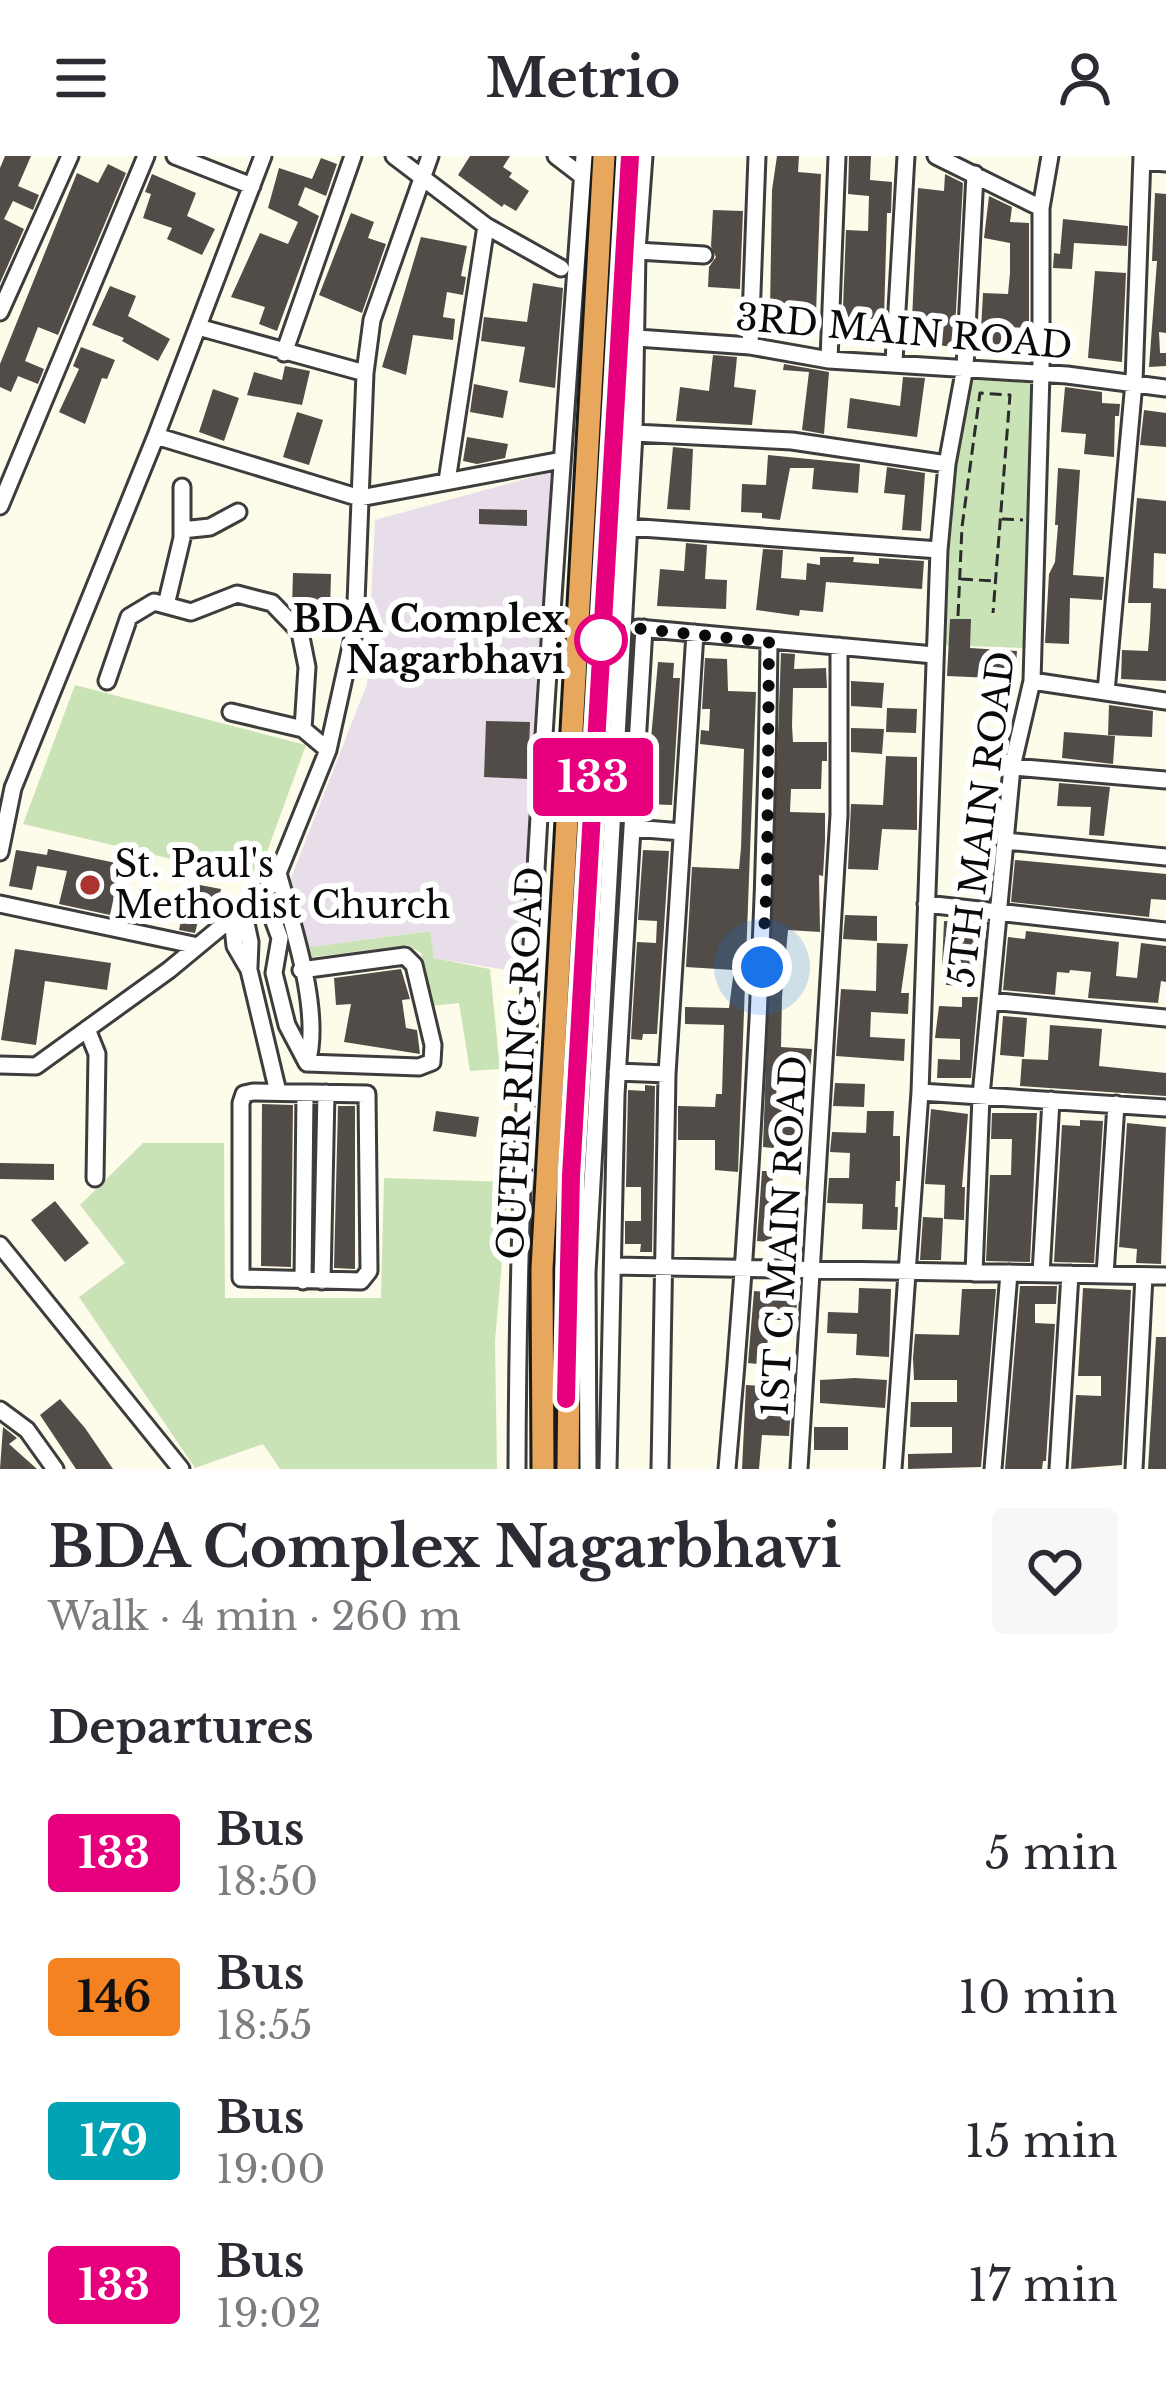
<!DOCTYPE html>
<meta charset="utf-8">
<style>
:root{--surface:#fff;--page:#f7f7f7;--text:#2b2b33;--muted:#7c7c81}
body{margin:0;font-family:"Libre Baskerville",serif;background:var(--page);color:var(--text);height:100vh;display:flex;flex-direction:column;font-size:45px;white-space:nowrap}
*{box-sizing:border-box;margin:0}
p{font-size:39px;color:var(--muted)}
.icon{flex:none;width:66px;height:66px;fill:none;stroke:currentColor;stroke-width:2;stroke-linecap:round;stroke-linejoin:round}
.map{position:relative;height:1313px;overflow:hidden}
.details{display:flex;flex-direction:column;background:var(--surface);flex:1}
.details>*{flex:none}
.badge{padding:0 24px;border-radius:9px;font-size:42px;line-height:78px}
.you{position:absolute;width:60px;height:60px;margin:-30px;border:9px solid #fff;border-radius:50%;background:#1a73e8;box-shadow:0 0 0 18px #1a73e833}
.map>.badge{position:absolute;translate:-50% -50%;box-shadow:0 0 0 6px #fff}
h2{padding:0 48px;font-size:45px;line-height:108px}
.round{display:grid;place-items:center;flex:none;width:126px;height:126px;border-radius:12px;background:var(--page)}
.summary{display:flex;align-items:center;justify-content:space-between;height:204px;padding:0 48px}
h1{font-size:57px;font-weight:700;line-height:90px}
ul{padding:0;list-style:none}
li{display:flex;align-items:center;gap:36px;height:144px;padding:0 48px}
li div{flex:1}
li b{display:block;font-size:45px}
li em{font-style:normal}
li .badge{min-width:132px;font-weight:700;text-align:center}
header{display:flex;justify-content:space-between;align-items:center;height:156px;padding:0 48px;background:var(--surface);font-size:54px;font-weight:700}
.map>svg:first-child{display:block}
</style>
<header><svg class="icon" aria-label="menu" viewBox="0 0 24 24"><path d="M4 6h16M4 12h16M4 18h16"/></svg>Metrio<svg class="icon" aria-label="person" viewBox="0 0 24 24"><circle cx="12" cy="8" r="4"/><path d="M4 21q1-7 8-7t8 7"/></svg></header>
<div class="map">
<svg width="1166" height="1313" viewBox="0 0 1166 1313">
<rect width="100%" height="100%" fill="#fdfbe9"/>
<path fill="#e8dee9" d="M555 315 525 817 434 802 429 775 303 792 289 727 367 528 375 364Z"/>
<path fill="#cae3b6" d="M969 222 1034 226 1023 492 942 489 948 368Z
M75 529 306 589 257 723 23 668Z
M430 775 434 802 490 813 500 913 470 915 459 847 431 850 421 797 408 789 305 802 303 792Z
M143 987H224L225 1142H381L384 1022 509 1026 495 1185 497 1313H280L263 1288 195 1312 79 1141 125 1107 80 1049Z"/>
<path fill="#514c47" d="M5 0H31L18 30 39 39 33 54 13 45 4 63 24 73 0 127V12Z
M470 0H510L503 11 512 17 509 21 529 35 516 55 504 48 502 51 458 19Z
M777 0H799L798 16 821 18 816 158 770 153 772 34Z
M849 0H871L870 24 892 26 891 57H887L884 163H862V177H842L846 74 868 75 869 40 848 38Z
M321 2 337 8 326 40 305 31 298 49 319 60 277 175 259 168 265 151 231 141 260 77 288 88 298 66 268 52 279 12 312 23Z
M108 8 126 17 58 179 38 171 25 205 44 213 38 228 18 220 11 236 0 231V208L77 17 98 27Z
M152 18 196 37 187 60 215 73 202 99 167 83 172 72 143 62 151 38 145 36Z
M945 18 963 27 954 191 911 186 918 32 944 35Z
M1155 37 1166 38V177L1159 176 1160 197H1166V210L1149 211 1157 105H1152Z
M989 40 1012 51 1010 66 1029 67V172L1005 171 1004 194 980 193 983 137 1008 138 1010 117V87L984 82Z
M713 54 743 55 740 133 708 131 709 111 716 101 711 90Z
M351 57 374 66 368 82 386 88 362 157 319 139Z
M1063 63 1128 70 1127 90 1074 87 1072 113 1053 112 1054 97 1060 98Z
M421 81 467 90 461 120 466 121 463 139 447 136 443 161 455 163 453 184 413 179 406 219 382 211Z
M1095 115 1126 117 1122 206 1088 202Z
M533 127 563 132 555 232 519 226 525 191 481 185 484 161 527 166Z
M110 130 136 140 128 160 170 183 158 205 122 185 124 182 92 169Z
M81 191 115 204 107 223 102 222 85 268 59 256 79 213 73 210Z
M713 199 737 201 734 231 756 234 752 269 676 265 680 231 709 235Z
M784 208 829 216 824 278 802 274 809 216 783 214Z
M285 210 310 215 302 249 247 239 254 216 282 224Z
M903 221 925 222 917 281 847 272 850 242 900 250Z
M474 228 508 235 503 262 470 256Z
M1065 231 1102 236V247L1120 248 1119 260H1115L1114 301 1084 298 1086 278 1061 276Z
M213 233 239 242 224 285 199 276Z
M1144 254 1166 257V291L1140 289Z
M297 256 323 264 309 309 283 301Z
M467 281 508 288 505 302 477 308 463 305Z
M673 291 693 293 690 354 667 353Z
M768 299 860 308 858 337 812 333 814 312H790L780 364 762 362V357L741 356 742 328 766 329Z
M887 311 925 317 921 375 902 374 905 339 884 337Z
M1058 312 1080 314 1073 419 1104 421 1102 444 1070 442 1069 488 1045 487 1049 418 1055 406 1058 369H1055Z
M1137 342 1166 345V398L1154 397 1153 432 1166 433V525L1121 523 1122 494 1148 495 1150 470 1151 447H1128Z
M479 353 527 354V370L479 368Z
M686 387 707 389 705 423 727 424 726 453 657 450 660 413 684 415Z
M763 393 783 394 781 422 806 424 807 407 820 409V401H854L853 406 879 408V402L924 405 922 433 826 426 823 456 800 454 799 460 756 454Z
M293 417 331 418 330 456 296 455 292 451Z
M950 463H971L970 492 1017 495 1015 523 947 520Z
M781 497 795 498 794 513 826 512 827 532H793L792 570 793 586H827V605H822L821 633H791L790 656 825 657V685L823 720 819 719 820 776 788 774 782 841 781 891 812 893 810 913 778 910 776 942 807 944 805 986 774 984V992L763 991Z
M705 502 727 503 728 535 756 536 738 1016 715 1014V984H678V950L715 951 716 938H722L724 869 685 868V851L729 852 734 814 686 811 692 711 739 713 741 692 744 593 700 588 701 574 709 575 710 553H702Z
M658 506 674 507 673 522H680L672 649 645 648Z
M851 525 884 527 882 552 851 550Z
M1109 549 1153 555 1152 581 1108 579Z
M887 552 917 553 916 577 886 576Z
M486 565 530 566 528 623 484 621Z
M851 572 884 573 882 598 851 596Z
M1064 576 1115 580 1113 608 1062 602Z
M886 600 917 601V674L882 673 878 714 848 713 851 648 883 649Z
M1059 627 1110 631 1104 680 1089 679 1091 651 1057 650Z
M48 693 121 708 110 759 59 748 67 715 37 710 32 734 9 730 16 694 47 699Z
M643 694 669 695 657 878H643L642 884 631 883 637 786 656 787 657 765 638 764Z
M1015 704 1166 718V744L1151 743 1149 761 1011 746Z
M189 727 221 733 216 757 207 755 205 766 198 765 195 777 179 774Z
M845 759 877 760V785L843 783Z
M944 765 985 767 980 810 963 809 962 830 946 829 947 812 942 811Z
M1026 775 1119 786 1116 820 1137 822 1141 787 1166 790V826L1161 825 1158 847 1088 842 1091 816 1070 814 1069 817 1057 816 1055 839 1003 834 1008 781 1025 783Z
M877 787 908 788 901 837H909L908 858 871 856 870 881 905 883 904 905 836 900 841 833 876 835Z
M15 793 111 807 107 834 45 825 36 889 1 884Z
M401 813 410 843 402 844 406 872 417 874 420 898 344 886 351 848 336 849 334 822Z
M962 841H978L971 922H937L938 903 960 904V883L935 882 939 850 962 851Z
M1003 860 1027 862 1024 901 1000 899Z
M1050 869 1102 873 1099 910 1166 917V940L1020 930 1022 903 1048 904Z
M835 927 865 928 864 951 833 950Z
M645 929 655 930 652 1096H640L641 1088H625V1065H641V1031H626L628 934 645 935Z
M262 948 293 949 291 1111 261 1110Z
M338 950H355V1113L334 1112Z
M931 953 968 958 962 1031H965L964 1064 944 1063 945 1029 925 1028Z
M436 955 479 961 476 981 433 975Z
M867 955H894L893 980H900V1025H896L895 1051H898L897 1074 862 1073 863 1048 827 1047 829 1022H849L850 997 830 996 832 976 866 977Z
M992 957H1037L1030 1106 986 1105 990 1019H1011L1012 983H991Z
M1080 964 1103 965 1094 1107 1054 1106 1062 969 1080 970Z
M1127 967 1166 971 1161 1108 1136 1107 1137 1093 1119 1091Z
M0 1007 54 1008V1024L0 1023Z
M762 1015H773L772 1086 757 1085Z
M55 1045 89 1087 65 1106 31 1064Z
M923 1061 943 1062 941 1104H920Z
M1020 1130H1057L1056 1148H1035V1167L1055 1168 1046 1305H1043L1042 1313H1005Z
M859 1132 891 1133 889 1201 856 1199 857 1178 827 1177 828 1156 858 1157Z
M1083 1132 1131 1134 1122 1309 1071 1313 1076 1239 1101 1240V1220H1078Z
M962 1133H996L981 1311 908 1313V1298L952 1297V1271H910L911 1246H957V1224H914L913 1202 915 1178 959 1179Z
M754 1135 767 1136V1143L797 1142 796 1164H769L766 1209 748 1207Z
M1156 1181H1166V1313H1148Z
M855 1222 887 1224 885 1252 820 1247V1224Z
M746 1229 762 1230V1235L792 1236 789 1280 762 1279 759 1313H742Z
M60 1243 85 1272 113 1313H76L40 1259Z
M3 1271 17 1282 9 1288 37 1313H0Z
M814 1271H848V1294H814Z"/>
<g fill="none" stroke-linecap="round" stroke-linejoin="round">
<g stroke="#3d3d3d" stroke-width="21">
<path id="minor" d="M175 0 252 30
M394 0 486 70 447 325
M556 0 582 20
M936 0 1041 52
M1142 5 1166 7
M486 70 561 112
M637 95 704 99
M0 156 70 0
M198 171 365 217 372 164 430 0
M637 182 750 190 829 204 1067 219 1166 232
M750 190 757 0
M284 197 353 0
M829 204 837 0
M894 205 906 0
M634 277 792 285 947 308
M156 280 360 342 562 304
M0 350 146 0
M628 371 939 394
M182 374 210 371 238 356
M166 449 182 382V331
M638 472 934 499
M107 525 129 461 154 446 191 456 237 438 272 447 300 476 307 511 303 573 328 594
M1032 525 1166 545
M1106 536 1134 226 1142 0
M231 556 303 573
M1012 611 1166 624
M633 672 682 676
M1006 685 1166 701
M0 696 13 632 156 280 263 0
M278 717C292 768 322 856 307 907
M263 736 280 782 274 817 287 869 307 907
M0 748 198 790
M926 748 1166 775
M243 753 250 786 249 811
M232 761 235 790 249 814 278 936
M301 814 405 800 414 809 433 889 432 906 419 911 307 907
M990 845 1166 862
M87 873 97 898 95 1022
M0 909 36 910 169 814 274 727 328 594 355 472 365 217
M617 916 667 918
M253 936 367 938 369 1115 361 1125 241 1122V947L244 938Z
M920 936 1166 952
M0 1089 181 1313
M613 1110 1166 1120
M974 1117 981 940 1012 611 1032 525 1041 217V52L1050 0
M1041 1118 1051 944
M1105 1119 1116 948
M303 1125 305 937
M322 1125 326 937
M0 1254 27 1274 55 1313
M517 1313C518 874 553 438 584 0
M588 1313 587 1116 634 277 637 95 644 0
M608 1313 616 939 644 472
M660 1313 667 918 695 477
M727 1313C752 1038 766 763 769 486
M799 1313 839 659V490
M893 1313 920 936 939 394 947 308 965 211 975 18
M993 1313 1009 1117
M1058 1313 1070 1118
M1134 1313 1144 1120"/>
</g>
<g stroke="#1b1b1b" stroke-width="27">
<path id="highway" d="M543 1313 542 1113 604 0
M568 1313 571 1020 630 0"/>
</g>
<path stroke="#2c2c2c" stroke-width="3" stroke-dasharray="12 6" stroke-linecap="butt" d="M1002 363 1023 364
M961 423 993 425
M958 460 962 371 980 237 1010 239 993 457"/>
<use href="#minor" stroke="#fff" stroke-width="15"/>
<use href="#highway" stroke="#e7a85d" stroke-width="21"/>
</g>
<g fill="none" stroke-linecap="round" stroke-linejoin="round">
<g stroke="#fff" stroke-width="27">
<path id="line" d="M566 1243 571 1020 630 0"/>
</g>
<use href="#line" stroke="#e6007e" stroke-width="18"/>
<path stroke="#0a0a0a" stroke-width="12" stroke-dasharray="0 21.6" d="M601 484 623 471 769 486 767 725 762 811"/>
</g>
<circle fill="#fff" stroke="#e6007e" stroke-width="6" cx="601" cy="484" r="24"/>
<circle fill="#ac342f" stroke="#fff" stroke-width="4.5" cx="90" cy="729" r="12"/>
<g text-anchor="middle" stroke-width="12" stroke-linejoin="round" paint-order="stroke">
<g font-size="36" fill="#0a0a0a" stroke="#fff">
<text transform="translate(904 175) rotate(5)" y="13">3RD MAIN ROAD</text>
<text transform="translate(981 663) rotate(-83)" y="13">5TH MAIN ROAD</text>
<text transform="translate(520 907) rotate(-87)" y="13">OUTER RING ROAD</text>
<text transform="translate(784 1080) rotate(-87)" y="13">1ST C MAIN ROAD</text>
</g>
<g font-size="36" font-weight="bold" fill="#0a0a0a" stroke="#fff" text-anchor="end">
<text x="565" y="476">BDA Complex<tspan x="565" dy="41">Nagarbhavi</tspan></text>
</g>
<g font-size="36" fill="#0a0a0a" stroke="#fff" text-anchor="start">
<text x="114" y="721">St. Paul's<tspan x="114" dy="41">Methodist Church</tspan></text>
</g>
</g>
</svg>
<div class="you" style="left:762px;top:811px"></div>
<b class="badge" style="left:593px;top:621px;background:#e6007e;color:#fff">133</b>
</div>
<section class="details">
<div class="summary"><div><h1>BDA Complex Nagarbhavi</h1><p>Walk · 4 min · 260 m</p></div><a class="round"><svg class="icon" aria-label="heart" viewBox="0 0 24 24"><path d="M12 20l-8-8c-3-5 5-10 8-4 3-6 11-1 8 4z"/></svg></a></div>
<h2>Departures</h2>
<ul>
<li><span class="badge" style="background:#e6007e;color:#fff">133</span><div><b>Bus</b><p>18:50</p></div><em>5 min</em></li>
<li><span class="badge" style="background:#f58220;color:#111">146</span><div><b>Bus</b><p>18:55</p></div><em>10 min</em></li>
<li><span class="badge" style="background:#00a3b4;color:#fff">179</span><div><b>Bus</b><p>19:00</p></div><em>15 min</em></li>
<li><span class="badge" style="background:#e6007e;color:#fff">133</span><div><b>Bus</b><p>19:02</p></div><em>17 min</em></li>
</ul>
</section>
